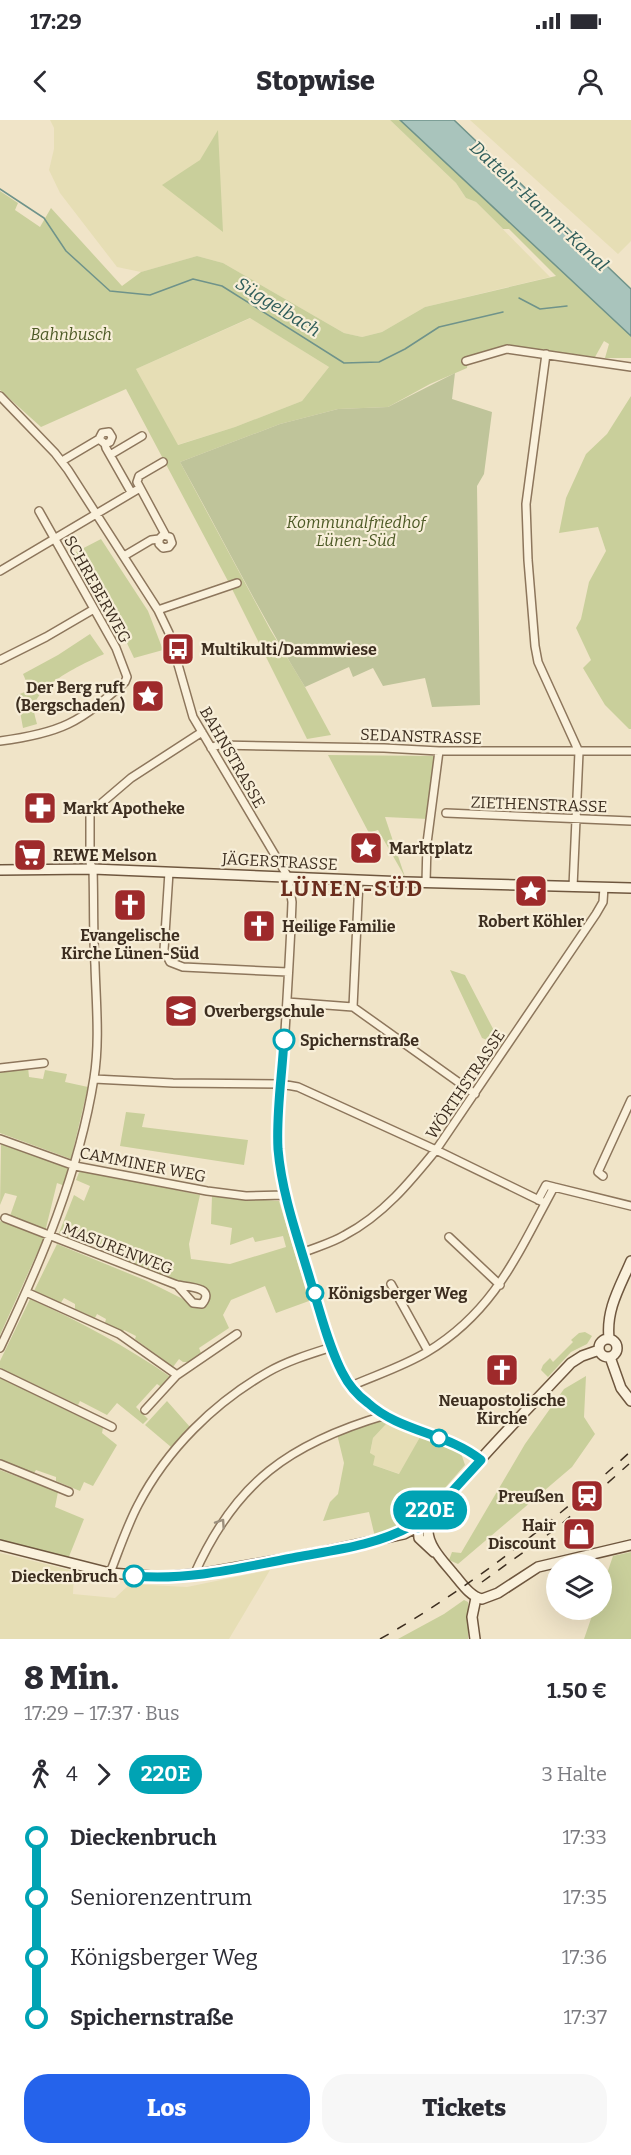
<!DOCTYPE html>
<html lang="de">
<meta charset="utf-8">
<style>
:root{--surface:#fff;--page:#f7f7f7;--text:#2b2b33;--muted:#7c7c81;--accent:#2563eb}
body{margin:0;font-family:Bitter,serif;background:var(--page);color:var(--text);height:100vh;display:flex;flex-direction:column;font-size:22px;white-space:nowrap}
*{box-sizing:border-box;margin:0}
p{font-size:20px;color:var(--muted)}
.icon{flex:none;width:33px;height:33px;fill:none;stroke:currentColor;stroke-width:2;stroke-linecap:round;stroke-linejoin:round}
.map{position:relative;height:1519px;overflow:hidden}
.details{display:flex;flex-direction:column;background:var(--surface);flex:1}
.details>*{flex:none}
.badge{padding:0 12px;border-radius:20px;font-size:21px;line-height:39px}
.controls{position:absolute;left:546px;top:1434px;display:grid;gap:12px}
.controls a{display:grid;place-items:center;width:66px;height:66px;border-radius:50%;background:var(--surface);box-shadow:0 6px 24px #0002;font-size:30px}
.map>.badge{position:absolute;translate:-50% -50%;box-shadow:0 0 0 3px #fff}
.legs{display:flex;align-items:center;gap:9px;height:66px;padding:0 24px;font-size:20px}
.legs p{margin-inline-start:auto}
.head{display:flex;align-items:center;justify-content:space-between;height:102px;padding:0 24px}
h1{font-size:33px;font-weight:800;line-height:45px}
.button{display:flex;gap:12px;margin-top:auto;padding:12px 24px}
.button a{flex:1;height:69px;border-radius:24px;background:var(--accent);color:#fff;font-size:24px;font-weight:800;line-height:69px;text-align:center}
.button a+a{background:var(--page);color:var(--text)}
ul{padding:0 24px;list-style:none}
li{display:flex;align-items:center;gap:21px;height:60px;font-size:22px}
li i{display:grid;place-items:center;width:9px;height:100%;margin:0 8px;background:currentColor}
li i::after{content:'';width:15px;height:15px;margin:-8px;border:4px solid;border-radius:50%;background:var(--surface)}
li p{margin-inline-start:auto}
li:first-child i{background:linear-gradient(#0000 50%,currentColor 0)}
li:last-child i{background:linear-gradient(currentColor 50%,#0000 0)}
.status{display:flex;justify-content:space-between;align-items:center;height:42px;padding:0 30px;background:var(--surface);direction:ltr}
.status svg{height:16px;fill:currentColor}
header{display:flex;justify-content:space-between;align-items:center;height:78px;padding:0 24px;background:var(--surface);font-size:27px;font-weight:800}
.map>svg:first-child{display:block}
</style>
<div class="status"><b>17:29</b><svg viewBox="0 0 49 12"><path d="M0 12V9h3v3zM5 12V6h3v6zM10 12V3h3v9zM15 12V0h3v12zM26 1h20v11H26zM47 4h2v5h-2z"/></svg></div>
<header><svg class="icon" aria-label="back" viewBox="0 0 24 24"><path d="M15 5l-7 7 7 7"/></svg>Stopwise<svg class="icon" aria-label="person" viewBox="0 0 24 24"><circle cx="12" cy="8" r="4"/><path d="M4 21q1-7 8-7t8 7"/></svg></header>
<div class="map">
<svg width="631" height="1519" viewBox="0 0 631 1519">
<rect width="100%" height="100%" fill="#f0e4c8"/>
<path fill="#e6deb5" d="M50 0H390L456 63 466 78 476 82 550 157 425 187 382 212 362 217 344 213 223 143 197 136 141 152 117 147 60 73 49 50 54 29V8Z
M470 0H631V121L618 134Z
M251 198 329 247 302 281 235 307 177 325 136 249Z
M388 1302 420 1317 400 1354 373 1345 370 1334 373 1318Z
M0 1433 74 1451 73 1474 115 1478 130 1464 187 1467 270 1450 229 1519H0Z"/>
<path fill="#c9cf9b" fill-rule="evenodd" d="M390 0H400L631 216V238H605L609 224 604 221 595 237 506 225 468 236 467 248 430 264 388 287 338 289 280 304 180 342 271 511 305 567 331 615 307 619 229 463 126 269 41 307 0 270V71L18 83 15 90 40 107 51 88 122 166 141 152 197 136 223 143 344 213 362 217 382 212 425 187 556 156 509 109H503L476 82 466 78 456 63ZM250 198 329 247 302 281 235 307 178 325 136 249Z
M218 10 223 112 162 65 200 40Z
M631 276V609H629L605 585 583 548 591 540 576 508 581 499 589 462 606 431 598 407 559 413 566 378 586 334 607 314Z
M101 419 148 491 163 530 134 538 117 502 76 432Z
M90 514 104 534C85 543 33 566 34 590 34 594 36 600 37 604L23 608 17 575 30 570 23 554 58 535Z
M328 635 437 636 428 699 385 697 405 757 378 710 369 713Z
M450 850 465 855 502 926 482 918Z
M28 947 29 957 43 959 45 950 67 954 65 962 88 967 71 1039 0 1013V952Z
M126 992 145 994 142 1007 248 1020 244 1045 120 1026Z
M1 1024 71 1049 65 1066 57 1063 45 1112 10 1096 17 1076 5 1073 0 1085Z
M80 1050 200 1075 189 1124 191 1139 230 1144 286 1127 283 1116 255 1122 253 1117 230 1125 232 1108 211 1104 212 1076 279 1081 309 1181 276 1193 265 1166 231 1180 223 1195 229 1208 199 1228 201 1233 188 1242H183L179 1239 173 1247 135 1219 136 1216 124 1210 122 1213 105 1203 106 1199 97 1194 95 1198 75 1189V1184L64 1178 60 1184 33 1173 57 1124 147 1161 201 1188 210 1175 202 1165 177 1162 117 1138 119 1132 93 1122 90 1127 59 1113 74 1075 84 1081 90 1066 76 1060Z
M0 1101 44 1118 0 1215Z
M30 1179C81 1202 126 1226 172 1258L163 1268 157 1264 136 1287 148 1299 143 1304 117 1283 107 1295 80 1281 78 1285 0 1248V1241Z
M585 1212 592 1216 587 1224 571 1232 548 1257 541 1250 543 1245 550 1238 553 1242 573 1222 571 1220 579 1213Z
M586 1256 584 1297 595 1314 572 1347 458 1444 449 1440 452 1432 461 1433 525 1324 564 1269Z
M0 1258 103 1308 102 1313 117 1325 93 1366 84 1362 80 1371 56 1361V1357L36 1350 34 1353 0 1341Z
M167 1281 190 1307 171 1327 145 1305Z
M383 1298 388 1302 373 1318 370 1333 375 1336 373 1345 399 1354 420 1317 461 1333 465 1345 429 1386 411 1401 375 1417 369 1392 323 1401 330 1382 338 1374 344 1343 337 1314Z
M0 1350 58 1372 55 1387 84 1399 68 1439 0 1423Z
M631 1432V1519H584L594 1490H602V1468L613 1436Z
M464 1480 468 1482V1519H398L444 1494Z"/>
<path fill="#bfc49a" d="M455 253 452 279 492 292 484 354 477 366 480 585 432 587 425 558 383 566 373 548 353 557 349 547 305 567C260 494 222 417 180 342L280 304 338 289 388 287Z"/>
<path fill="#a9c4bc" stroke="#6f938a" stroke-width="1.5" d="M400 0H454L631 169V216Z"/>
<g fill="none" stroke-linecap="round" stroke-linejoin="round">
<path stroke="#6f938a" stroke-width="1.5" d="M0 69 44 98 66 131 110 171 150 175 193 159 222 166 344 243 379 242 405 229 439 207 503 192
M519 178 540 189 567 186"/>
<g stroke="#8d765c" stroke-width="10">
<path id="street" d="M546 234 526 384 528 440 535 526 538 542 579 632 573 767
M466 241 507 229 631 247
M0 276 55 333 68 350 158 490 169 513 193 597 288 757 292 782C290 837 286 892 283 946 281 974 276 1001 278 1028 282 1080 301 1129 316 1178 327 1213 335 1250 361 1277 394 1311 446 1310 481 1340
M105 324 106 328 131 372
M110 335 142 316
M62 341 99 319 102 313 109 312 112 317 110 322 105 324 99 319
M163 342 139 356 137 362 165 414
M124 436 151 420 159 419 163 415 170 417 172 423 169 427 163 428 159 424V419
M0 451 140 368
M158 490 237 463
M0 540 46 517 94 489
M0 621C23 618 47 614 68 604 89 594 108 577 125 562L127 557 116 528 39 391
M211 628 218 625 384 628 439 631H631
M446 693 631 701
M169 752 164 830 170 842 183 847 288 852
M426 763 427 723 439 631
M287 882 353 887 475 974
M353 887 359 760
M0 948 44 943
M94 959 173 963 281 964 298 967 436 1030 545 1083
M0 1019 75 1046 207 1071 246 1076 285 1075
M603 1056 598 1052 631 980
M554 1067 631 1086
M5 1098 177 1165C188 1167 216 1167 202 1184L193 1183 177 1165
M449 1117 500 1165
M302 1133C316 1127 332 1123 345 1115 383 1095 410 1062 436 1030L596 794 603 782 604 767
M391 1164 428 1231
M26 1172 119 1214 177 1255
M0 1228C41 1142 79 1053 94 958 100 921 96 882 95 845 93 813 94 781 93 749L90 743V693L131 658 202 612
M0 1253 112 1307
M351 1266C376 1255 404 1246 427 1232 495 1191 518 1133 554 1067L546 1065 538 1080
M145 1290 177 1255 237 1214
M0 1344 69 1372
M110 1453C119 1430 127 1406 138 1385 167 1329 214 1283 268 1252 287 1241 310 1234 332 1227
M194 1455C235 1362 290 1323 386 1295"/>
</g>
<g stroke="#6f573f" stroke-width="12">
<path id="secondary" d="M0 750 93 749 406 762 631 768
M609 1218C606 1189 620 1167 631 1141
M599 1228a9 9 0 1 1 18 0a9 9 0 1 1-18 0Z
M610 1237 621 1268 631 1281
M0 1425 110 1453 164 1457 205 1453 317 1433 404 1414 432 1399
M434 1432 419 1418 418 1404 432 1388 444 1380
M482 1479C469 1476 461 1462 452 1452 443 1441 427 1425 428 1409 430 1387 549 1267 571 1243L582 1236 599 1230
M482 1479 498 1473 538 1447 631 1425
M475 1519 472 1497 476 1478"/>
</g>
<use href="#street" stroke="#faf1dc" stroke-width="7"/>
<use href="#secondary" stroke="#faf1dc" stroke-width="9"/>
<path stroke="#3d2e20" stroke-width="1.5" stroke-dasharray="10 10" stroke-linecap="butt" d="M482 1462 557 1408 629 1344
M380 1519C470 1468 555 1401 631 1331"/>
</g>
<defs><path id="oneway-chevron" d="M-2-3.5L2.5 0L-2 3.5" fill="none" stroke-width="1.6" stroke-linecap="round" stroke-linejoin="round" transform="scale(1.5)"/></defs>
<use stroke="#9c907e" href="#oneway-chevron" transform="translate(221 1403) rotate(-56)"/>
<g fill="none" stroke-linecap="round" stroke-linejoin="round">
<g stroke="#fff" stroke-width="14">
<path id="line-1" d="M134 1456C189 1461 244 1447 297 1437 335 1430 377 1425 411 1406L418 1408 422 1398 447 1377 481 1340C448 1313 400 1312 368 1283 357 1275 348 1264 342 1252 328 1225 321 1194 312 1166 299 1121 282 1076 278 1029 276 993 282 956 284 920"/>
</g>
<use href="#line-1" stroke="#00a3b4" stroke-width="9"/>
</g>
<defs>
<g id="bus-square" transform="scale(1.725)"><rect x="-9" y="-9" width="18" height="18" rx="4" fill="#9e2a2b" stroke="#f7eed8"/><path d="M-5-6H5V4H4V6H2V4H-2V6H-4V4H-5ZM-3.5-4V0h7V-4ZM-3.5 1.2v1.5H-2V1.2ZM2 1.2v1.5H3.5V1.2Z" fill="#fff"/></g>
<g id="sight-square" transform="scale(1.725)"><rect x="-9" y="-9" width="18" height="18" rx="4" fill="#9e2a2b" stroke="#f7eed8"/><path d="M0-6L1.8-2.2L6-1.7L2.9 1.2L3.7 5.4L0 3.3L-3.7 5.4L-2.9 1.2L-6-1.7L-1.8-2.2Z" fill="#fff"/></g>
<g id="pharmacy-square" transform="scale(1.725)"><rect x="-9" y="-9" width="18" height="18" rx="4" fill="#9e2a2b" stroke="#f7eed8"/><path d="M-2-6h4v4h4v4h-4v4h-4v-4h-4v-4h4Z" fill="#fff"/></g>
<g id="supermarket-square" transform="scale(1.725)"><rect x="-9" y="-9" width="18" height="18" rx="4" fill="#9e2a2b" stroke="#f7eed8"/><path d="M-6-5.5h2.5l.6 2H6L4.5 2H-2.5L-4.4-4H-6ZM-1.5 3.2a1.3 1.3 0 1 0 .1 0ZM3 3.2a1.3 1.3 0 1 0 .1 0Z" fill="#fff"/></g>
<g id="church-square" transform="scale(1.725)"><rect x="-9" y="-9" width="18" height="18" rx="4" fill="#9e2a2b" stroke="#f7eed8"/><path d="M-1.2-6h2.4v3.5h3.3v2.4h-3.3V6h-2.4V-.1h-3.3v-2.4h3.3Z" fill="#fff"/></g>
<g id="school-square" transform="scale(1.725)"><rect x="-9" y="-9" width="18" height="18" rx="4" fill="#9e2a2b" stroke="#f7eed8"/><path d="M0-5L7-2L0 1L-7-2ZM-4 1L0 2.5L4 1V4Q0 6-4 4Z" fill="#fff"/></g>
<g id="station-square" transform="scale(1.725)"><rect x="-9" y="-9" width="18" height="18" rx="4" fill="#9e2a2b" stroke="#f7eed8"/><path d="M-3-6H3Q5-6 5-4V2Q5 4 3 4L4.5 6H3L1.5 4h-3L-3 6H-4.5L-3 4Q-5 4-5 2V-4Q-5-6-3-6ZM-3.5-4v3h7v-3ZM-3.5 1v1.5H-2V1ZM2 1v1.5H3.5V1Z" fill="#fff"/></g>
<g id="shop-square" transform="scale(1.725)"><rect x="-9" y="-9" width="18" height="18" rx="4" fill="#9e2a2b" stroke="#f7eed8"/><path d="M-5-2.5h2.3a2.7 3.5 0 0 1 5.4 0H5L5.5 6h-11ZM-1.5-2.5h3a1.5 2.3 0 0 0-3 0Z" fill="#fff"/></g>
</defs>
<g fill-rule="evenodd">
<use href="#bus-square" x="178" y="529"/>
<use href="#sight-square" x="148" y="576"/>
<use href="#pharmacy-square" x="40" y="688"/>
<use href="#sight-square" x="366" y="728"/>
<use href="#supermarket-square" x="30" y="735"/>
<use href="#sight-square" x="531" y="771"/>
<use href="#church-square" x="130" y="785"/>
<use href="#church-square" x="259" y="806"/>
<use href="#school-square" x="181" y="891"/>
<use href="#church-square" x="502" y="1250"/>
<use href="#station-square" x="587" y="1376"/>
<use href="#shop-square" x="579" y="1414"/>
</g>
<g fill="#fff" stroke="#00a3b4" stroke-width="3">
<circle cx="284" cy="920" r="10"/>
<circle cx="315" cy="1173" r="8"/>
<circle cx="439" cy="1318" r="8"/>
<circle cx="134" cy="1456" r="10"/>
</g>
<g text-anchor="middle" stroke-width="4.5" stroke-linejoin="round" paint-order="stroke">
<g font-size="16" font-style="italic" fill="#4d5a26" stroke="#f7eed8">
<text x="71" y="220">Bahnbusch</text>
<text x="356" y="408">Kommunalfriedhof<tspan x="356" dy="18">Lünen-Süd</tspan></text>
</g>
<g font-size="16" fill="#3d2e20" stroke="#f7eed8">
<text transform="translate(98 469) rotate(61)" y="6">SCHREBERWEG</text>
<text transform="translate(421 616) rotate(2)" y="6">SEDANSTRASSE</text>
<text transform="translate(233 637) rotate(60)" y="6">BAHNSTRASSE</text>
<text transform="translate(539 684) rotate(2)" y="6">ZIETHENSTRASSE</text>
<text transform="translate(280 741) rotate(3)" y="6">JÄGERSTRASSE</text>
<text transform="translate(465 964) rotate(-56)" y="6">WÖRTHSTRASSE</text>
<text transform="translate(143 1044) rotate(11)" y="6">CAMMINER WEG</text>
<text transform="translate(118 1128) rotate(21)" y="6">MASURENWEG</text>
</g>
<g font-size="16" font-weight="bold" fill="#3d2e20" stroke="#f7eed8" text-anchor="start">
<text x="201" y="535">Multikulti/Dammwiese</text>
<text x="125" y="573" text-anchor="end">Der Berg ruft<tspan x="125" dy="18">(Bergschaden)</tspan></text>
<text x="63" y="694">Markt Apotheke</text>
<text x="389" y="734">Marktplatz</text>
<text x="53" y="741">REWE Melson</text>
<text x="531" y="807" text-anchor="middle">Robert Köhler</text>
<text x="282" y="812">Heilige Familie</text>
<text x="130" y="821" text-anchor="middle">Evangelische<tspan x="130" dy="18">Kirche Lünen-Süd</tspan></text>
<text x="204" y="897">Overbergschule</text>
<text x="502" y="1286" text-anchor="middle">Neuapostolische<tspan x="502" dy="18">Kirche</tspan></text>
<text x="564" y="1382" text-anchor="end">Preußen</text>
<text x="556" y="1411" text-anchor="end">Hair<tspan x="556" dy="18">Discount</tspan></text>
</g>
<g font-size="16" font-weight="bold" fill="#3d2e20" stroke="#f7eed8" text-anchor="start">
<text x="300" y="926">Spichernstraße</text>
<text x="328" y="1179">Königsberger Weg</text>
<text x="118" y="1462" text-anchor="end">Dieckenbruch</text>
</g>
<g font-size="18" font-style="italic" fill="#2f5d5a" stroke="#f7eed8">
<text transform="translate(539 86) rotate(43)" y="6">Datteln-Hamm-Kanal</text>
<text transform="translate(278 187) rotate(32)" y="6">Süggelbach</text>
</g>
<g font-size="22" font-weight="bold" letter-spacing="1.5" fill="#6b2e1e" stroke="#f7eed8">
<text x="352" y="776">LÜNEN-SÜD</text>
</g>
</g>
</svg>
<div class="controls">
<a><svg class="icon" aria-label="layers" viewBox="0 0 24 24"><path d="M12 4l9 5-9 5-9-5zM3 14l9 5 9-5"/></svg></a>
</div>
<b class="badge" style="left:430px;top:1390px;background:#00a3b4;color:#fff">220E</b>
</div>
<section class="details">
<div class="head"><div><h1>8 Min.</h1><p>17:29 – 17:37 · Bus</p></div><b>1.50 €</b></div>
<div class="legs"><svg class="icon" aria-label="walk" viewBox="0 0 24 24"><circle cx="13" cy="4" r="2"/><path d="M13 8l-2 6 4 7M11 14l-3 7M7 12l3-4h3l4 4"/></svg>4<svg class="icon" aria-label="forward" viewBox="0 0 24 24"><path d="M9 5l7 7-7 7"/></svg><b class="badge" style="background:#00a3b4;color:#fff">220E</b><p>3 Halte</p></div>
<ul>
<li><i style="color:#00a3b4"></i><b>Dieckenbruch</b><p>17:33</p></li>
<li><i style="color:#00a3b4"></i><span>Seniorenzentrum</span><p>17:35</p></li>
<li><i style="color:#00a3b4"></i><span>Königsberger Weg</span><p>17:36</p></li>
<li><i style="color:#00a3b4"></i><b>Spichernstraße</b><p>17:37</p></li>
</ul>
<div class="button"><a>Los</a><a>Tickets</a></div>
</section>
